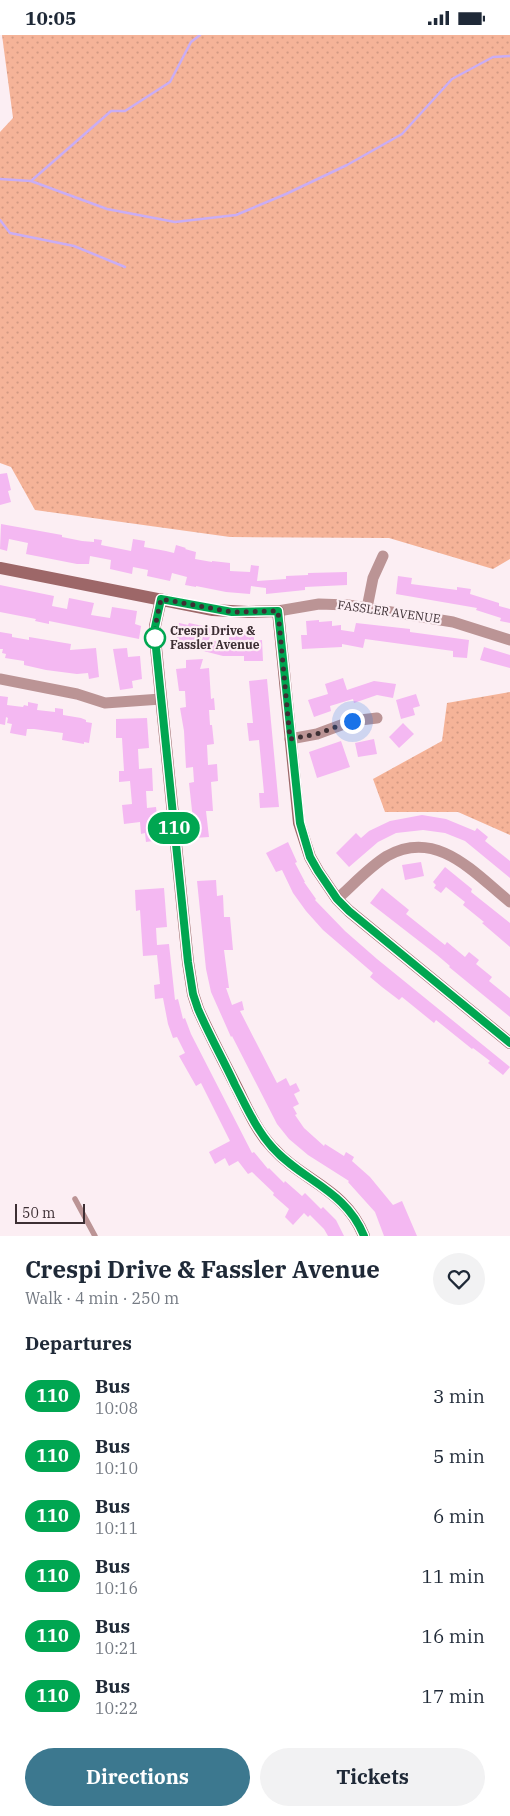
<!DOCTYPE html>
<meta charset="utf-8">
<style>
:root{--surface:#fff;--page:#f2f2f3;--text:#1f2937;--muted:#747a83;--accent:#3c788f}
body{margin:0;font-family:"IBM Plex Serif",serif;background:var(--page);color:var(--text);height:100vh;display:flex;flex-direction:column;font-size:19px;white-space:nowrap}
*{box-sizing:border-box;margin:0}
p{font-size:16px;color:var(--muted)}
.icon{flex:none;width:28px;height:28px;fill:none;stroke:currentColor;stroke-width:2;stroke-linecap:round;stroke-linejoin:round}
.map{position:relative;height:1201px;overflow:hidden}
.sheet{display:flex;flex-direction:column;background:var(--surface);flex:1}
.sheet>*{flex:none}
.badge{padding:0 10px;border-radius:16px;font-size:18px;line-height:32px}
.scale{position:absolute;left:15px;bottom:12px;width:70px;box-sizing:border-box;padding-left:5px;border:2px solid #3d2f34;border-top:0;font-size:14px;line-height:18px;white-space:nowrap;color:#3d2f34;-webkit-text-stroke:4px #fceef3;paint-order:stroke}
.you{position:absolute;width:25px;height:25px;margin:-12px;border:4px solid #fff;border-radius:50%;background:#1a73e8;box-shadow:0 0 0 8px #1a73e833}
.map>.badge{position:absolute;translate:-50% -50%;box-shadow:0 0 0 2px #fff}
h2{padding:0 25px;font-size:19px;line-height:45px}
.round{display:grid;place-items:center;flex:none;width:52px;height:52px;border-radius:26px;background:var(--page)}
.head{display:flex;align-items:center;justify-content:space-between;height:85px;padding:0 25px}
h1{font-size:24px;font-weight:800;line-height:38px}
.action{display:flex;gap:10px;margin-top:auto;padding:10px 25px}
.action a{flex:1;height:58px;border-radius:30px;background:var(--accent);color:#fff;font-size:20px;font-weight:800;line-height:58px;text-align:center}
.action a+a{background:var(--page);color:var(--text)}
ul{padding:0;list-style:none}
li{display:flex;align-items:center;gap:15px;height:60px;padding:0 25px}
li div{flex:1}
li b{display:block;font-size:19px}
li em{font-style:normal}
li .badge{min-width:55px;font-weight:700;text-align:center}
.status{display:flex;justify-content:space-between;align-items:center;height:35px;padding:0 25px;background:var(--surface);direction:ltr}
.status svg{height:14px;fill:currentColor}
.map>svg:first-child{display:block}
</style>
<div class="status"><b>10:05</b><svg viewBox="0 0 49 12"><path d="M0 12V9h3v3zM5 12V6h3v6zM10 12V3h3v9zM15 12V0h3v12zM26 1h20v11H26zM47 4h2v5h-2z"/></svg></div>
<div class="map">
<svg width="510" height="1201" viewBox="0 0 510 1201">
<defs>
<pattern id="grass-dots" width="8" height="8" patternUnits="userSpaceOnUse" patternTransform="scale(1.25)"><rect width="8" height="8" fill="#f5b398"/><path d="M2 2h.1M6 6h.1" fill="none" stroke="#d39a84" stroke-width="1.8" stroke-linecap="round"/></pattern>
</defs>
<rect width="100%" height="100%" fill="#fceef3"/>
<path fill="url(#grass-dots)" d="M2 0H510V524L493 534 389 503 230 502 35 475 11 432 0 428V97L13 83Z
M510 657V800L458 777H385L373 744 442 706 447 668Z"/>
<g fill="none" stroke-linecap="round" stroke-linejoin="round">
<path stroke="#c9adf4" stroke-width="2.5" d="M0 144 31 146 107 174 175 187 236 180 286 159 347 130 402 99 452 44 493 22 510 21
M31 146 111 76H125L170 47 191 7 200 0
M0 185 10 198 74 211 125 232"/>
</g>
<path fill="#f4b8f2" d="M7 438 11 455 8 456 11 467 0 470V439Z
M1 489 62 500V502L82 506 94 507V504L102 505 101 510 131 516 133 504 145 506 144 512 166 516 174 518 176 510 186 513 185 514 196 517 195 524 212 527V526L230 528V536L250 537 251 530 259 531 257 546 286 544V541L308 540V538L347 537V550L305 552V555L266 559V553L251 551 250 559 226 557 196 551V552L185 550 187 542 172 538 170 546 147 541 148 535 133 532 132 539 110 534 111 525 90 521 89 529H77L26 519 28 508 9 504 7 516 0 514Z
M398 541 412 543 411 549 457 555V552L471 554 470 559 499 568V571L510 574V588L500 586 501 583 476 575 477 573 396 559Z
M0 550 54 561 52 571 67 574 69 563 94 568 91 580 110 583 112 572 137 576 135 589 141 591 139 604 49 586V589L35 586 36 584 0 577Z
M319 585V587L332 586V591L341 590V595L354 597 356 588 410 594V597L469 605 467 623 453 622V616L365 604 363 613 342 609V612L302 614 301 600H307L306 586Z
M179 588 188 590 189 588 212 593 209 605 229 609V594L254 595V606L262 605 263 626H244V621H223L176 609Z
M0 597 12 599V602L29 605V602L71 609 70 615 96 613 99 642 89 644 88 638 77 639 46 635 24 630V626L5 623 6 619 2 618 3 614H0Z
M484 612 510 620V633L480 625Z
M127 613 128 622 140 621 142 644 132 646 133 653 120 655 113 614Z
M203 624 200 634 209 633 211 664 214 663 215 675H209L210 690H212L214 709 207 710 208 730 217 729 218 746 211 747 213 776H206L209 802 195 803 189 748 194 747 193 732 186 733 184 696 180 673 186 672 185 656H179L176 634 186 633V625Z
M343 643 347 655 374 646 396 649 393 663 377 660 354 668 353 664 330 671 331 676 314 682 308 665 328 659 325 649Z
M267 644 279 772 260 773 259 758H264L259 705 249 706 247 688H253L249 646Z
M416 659 420 671 413 673 415 680 401 684 396 665Z
M0 661 8 662 7 670 23 672 24 670 28 671V667L38 669 37 675 55 677V673L63 674V680L81 683 86 685V687L92 688 89 708 84 707V709L62 705 63 698 34 694H27L26 701 10 698 12 689 7 688 8 683 6 682 5 690 0 689Z
M147 683 149 713 138 714 139 734 152 733 153 756H146L147 773 156 772 160 805 146 807 145 798 141 799 140 787 124 789 122 770 132 769 130 746 119 747V736H124L122 703H116V684Z
M403 688 414 699 399 713 389 702Z
M374 704 377 719 358 722 355 708Z
M341 706 350 732 317 743 309 717Z
M422 780 446 784 475 796 477 793 488 802 485 806 510 826V843L465 806 445 798 423 795 396 798 378 807 349 832 336 818 356 798 361 803 369 796 390 786Z
M288 807 297 827 295 828 305 847H304L316 864 315 865 345 896 377 924 510 1032 503 1040 488 1028 490 1026 473 1013 472 1014 436 985 434 988 402 962 399 965 382 952 370 942 373 938 323 895 306 876 293 858 282 835 276 837 266 818Z
M421 827 424 841 405 845 402 830Z
M445 832 472 854 471 857 510 888V912L482 888 484 887 463 870 465 867 446 852 441 858 434 853 436 850 433 847Z
M216 845 217 861 223 860 224 882H230L233 915H224L229 953H226L232 970 242 966 244 975 240 976 277 1048 286 1043 290 1051 296 1048 300 1056 294 1059 299 1069 293 1072 297 1079 295 1080 304 1093 324 1111 325 1109 344 1121 346 1117 354 1122 352 1126 370 1142 393 1170 402 1166 417 1201H384L375 1177 348 1147 349 1146 308 1120 289 1104 277 1089 232 1001 231 1002 211 957 206 934 197 846Z
M164 853 167 892 156 893 157 910 169 909 175 965 178 964 183 984 185 983 191 999 252 1118 254 1117 268 1134 269 1133 284 1148 285 1146 302 1161 305 1158 321 1174 323 1172 336 1185 344 1201H328L324 1194 310 1180 308 1182 304 1178 293 1190 285 1182 289 1174 273 1160 274 1158 252 1137 248 1139 238 1126 229 1131 225 1123 215 1129 209 1117 230 1106 201 1048 196 1051 179 1021 185 1018 177 1002 173 1003 168 989 163 963 155 964 154 950 160 949 157 920 143 921 140 875 136 876 135 855Z
M382 853 409 875 406 879 445 910 447 907 465 922 469 917 479 925 476 929 492 942 489 946 510 963V982L449 932 450 931 437 920 370 868Z"/>
<g fill="none" stroke-linecap="round" stroke-linejoin="round">
<path stroke="#bb9495" stroke-width="5.5" d="M75 1164 95 1201"/>
<path stroke="#bb9495" stroke-width="11" d="M367 573 373 543 383 521
M278 576 319 569 348 570 453 587 510 605
M0 644 77 659 105 668 161 664
M290 704 317 699 352 686 377 683
M337 864C353 850 369 832 387 821 437 793 474 838 510 867"/>
<path stroke="#9d6768" stroke-width="12" d="M0 533 213 575 248 577 278 576 299 788 310 822 318 836 337 864 349 876 510 1008
M161 564 155 591V603L188 927 193 959 198 974C210 1001 224 1027 237 1053 247 1073 256 1095 272 1112 303 1147 345 1153 364 1201"/>
</g>
<g fill="none" stroke-linecap="round" stroke-linejoin="round">
<g stroke="#fff" stroke-width="11">
<path id="line" d="M364 1201C346 1155 302 1146 272 1112 256 1094 246 1071 235 1050 223 1024 209 1000 198 974L193 959 188 927 155 603V592L161 564 232 577 278 576 300 788 310 822 318 836 337 864 349 876 510 1008"/>
</g>
<use href="#line" stroke="#00a651" stroke-width="8"/>
<path stroke="#3d2f34" stroke-width="5" stroke-dasharray="0 9" d="M155 603V592L161 564 232 577 278 576 290 704 317 699 352 686"/>
</g>
<circle fill="#fff" stroke="#00a651" stroke-width="2.5" cx="155" cy="603" r="10"/>
<g text-anchor="middle" stroke-width="4.5" stroke-linejoin="round" paint-order="stroke">
<g font-size="12" fill="#3d2f34" stroke="#fceef3">
<text transform="translate(389 577) rotate(8)" y="4">FASSLER AVENUE</text>
</g>
<g font-size="12" font-weight="bold" fill="#3d2f34" stroke="#fceef3" text-anchor="start">
<text x="170" y="600">Crespi Drive &amp;<tspan x="170" dy="14">Fassler Avenue</tspan></text>
</g>
</g>
</svg>
<div class="scale">50 m</div>
<div class="you" style="left:352px;top:686px"></div>
<b class="badge" style="left:174px;top:793px;background:#00a651;color:#fff">110</b>
</div>
<section class="sheet">
<div class="head"><div><h1>Crespi Drive &amp; Fassler Avenue</h1><p>Walk · 4 min · 250 m</p></div><a class="round"><svg class="icon" aria-label="heart" viewBox="0 0 24 24"><path d="M12 20l-8-8c-3-5 5-10 8-4 3-6 11-1 8 4z"/></svg></a></div>
<h2>Departures</h2>
<ul>
<li><span class="badge" style="background:#00a651;color:#fff">110</span><div><b>Bus</b><p>10:08</p></div><em>3 min</em></li>
<li><span class="badge" style="background:#00a651;color:#fff">110</span><div><b>Bus</b><p>10:10</p></div><em>5 min</em></li>
<li><span class="badge" style="background:#00a651;color:#fff">110</span><div><b>Bus</b><p>10:11</p></div><em>6 min</em></li>
<li><span class="badge" style="background:#00a651;color:#fff">110</span><div><b>Bus</b><p>10:16</p></div><em>11 min</em></li>
<li><span class="badge" style="background:#00a651;color:#fff">110</span><div><b>Bus</b><p>10:21</p></div><em>16 min</em></li>
<li><span class="badge" style="background:#00a651;color:#fff">110</span><div><b>Bus</b><p>10:22</p></div><em>17 min</em></li>
</ul>
<div class="action"><a>Directions</a><a>Tickets</a></div>
</section>
